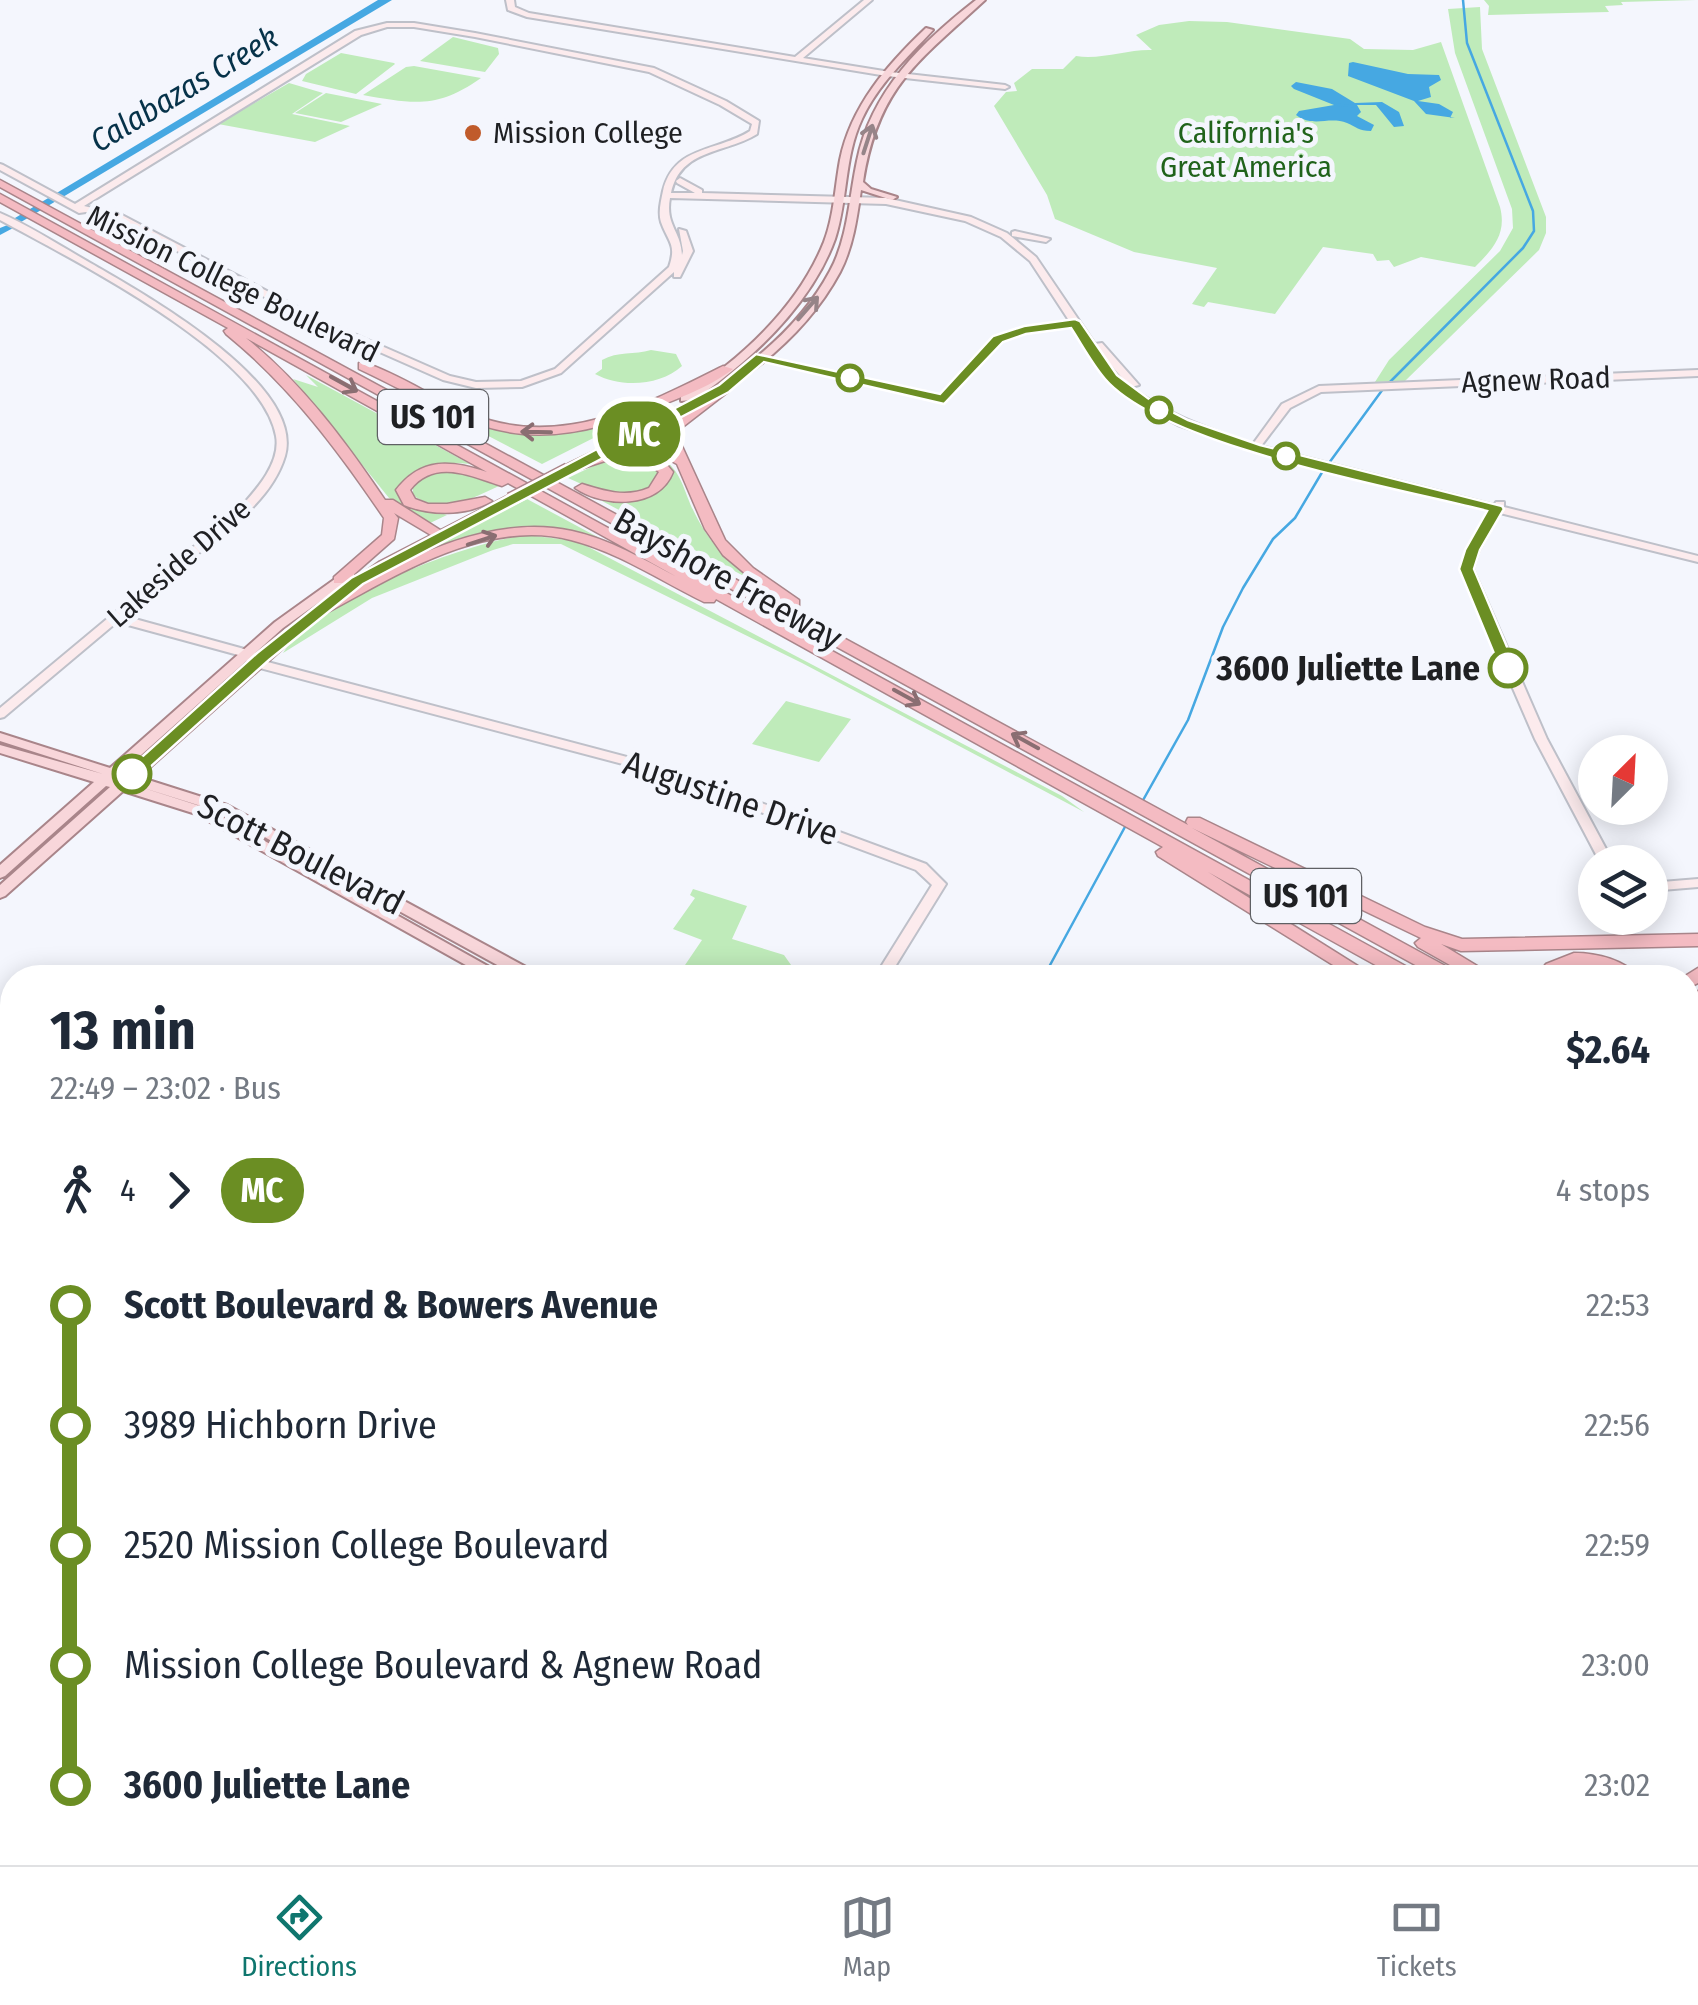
<!DOCTYPE html>
<meta charset="utf-8">
<style>
:root{--surface:#fff;--page:#f6f6f7;--text:#1f2937;--muted:#747a83;--line:#e0e1e3;--accent:#0f766e}
body{margin:0;font-family:"Fira Sans Condensed",sans-serif;background:var(--page);color:var(--text);height:100vh;display:flex;flex-direction:column;font-size:38px;white-space:nowrap}
*{box-sizing:border-box;margin:0}
p{font-size:32px;color:var(--muted)}
.icon{flex:none;width:55px;height:55px;fill:none;stroke:currentColor;stroke-width:2;stroke-linecap:round;stroke-linejoin:round}
.map{position:relative;flex:1;overflow:hidden}
.details{position:absolute;left:0px;top:965px;width:1700px;height:900px;display:flex;flex-direction:column;background:var(--surface);border-radius:40px 40px 0 0;box-shadow:0 5px 25px #0003}
.details>*{flex:none}
.badge{padding:0 20px;border-radius:32px;font-size:35px;line-height:65px}
.needle{width:65px;rotate:24deg}
.controls{position:absolute;left:1578px;top:735px;display:grid;gap:20px}
.controls a{display:grid;place-items:center;width:90px;height:90px;border-radius:50%;background:var(--surface);box-shadow:0 5px 25px #0003;font-size:50px}
.map>.badge{position:absolute;translate:-50% -50%;box-shadow:0 0 0 5px #fff}
.legs{display:flex;align-items:center;gap:15px;height:110px;padding:0 50px;font-size:32px}
.legs p{margin-inline-start:auto}
.summary{display:flex;align-items:center;justify-content:space-between;height:170px;padding:0 50px}
h1{font-size:55px;font-weight:700;line-height:75px}
ul{padding:0 50px;list-style:none}
li{display:flex;align-items:center;gap:35px;height:120px;font-size:38px}
li i{display:grid;place-items:center;width:15px;height:100%;margin:0 12px;background:currentColor}
li i::after{content:'';width:25px;height:25px;margin:-12px;border:8px solid;border-radius:50%;background:var(--surface)}
li p{margin-inline-start:auto}
li:first-child i{background:linear-gradient(#0000 50%,currentColor 0)}
li:last-child i{background:linear-gradient(currentColor 50%,#0000 0)}
.tabs{display:flex;justify-content:space-around;align-items:center;height:140px;border-top:2px solid var(--line);background:var(--surface);font-size:28px;color:var(--muted)}
.tabs a{display:grid;justify-items:center;gap:5px}
.tabs .active{color:var(--accent)}
.map>svg:first-child{display:block}
</style>
<div class="map">
<svg width="1698" height="1865" viewBox="0 0 1698 1865">
<rect width="100%" height="100%" fill="#f4f6fd"/>
<path fill="#bfebba" d="M1484 0H1696L1621 2 1623 5 1605 6 1609 12 1488 15 1489 6Z
M1480 7 1482 49 1546 217V233L1539 250 1405 381 1375 382 1389 360 1500 251 1513 228 1512 209 1455 53 1448 9Z
M1189 21 1227 22 1350 39 1364 49 1413 50 1441 42 1500 207C1507 234 1493 249 1475 267L1421 257 1394 267 1389 260 1377 261 1373 254 1323 247 1275 314 1208 302 1204 307 1192 304 1217 268 1134 252 1055 219 1047 195 994 106 1006 92 1017 91 1014 83 1032 69H1063L1076 56C1102 60 1128 49 1152 50L1136 35 1159 25Z
M453 37 498 48 499 54 485 72 420 61Z
M341 53 394 63 395 64 356 94 302 81 306 74Z
M414 66 481 78C437 109 414 104 363 95L406 67Z
M289 83 323 93 292 114 350 126 315 142 218 124Z
M326 93 382 104 341 122 295 113Z
M651 350 676 354 682 366C660 386 621 388 595 374L602 369V360C618 351 634 355 651 350Z
M366 372C432 401 500 445 574 432 599 428 625 411 649 410L542 464Z
M306 375 470 464C443 461 408 463 397 492L404 503 447 515 428 524 389 498 293 379 318 387Z
M637 440C694 473 675 486 706 533 719 553 739 568 757 583L602 501 652 494 670 480V468L662 460 619 450Z
M640 458 659 469 657 482C627 502 598 492 568 478L606 460Z
M461 470 499 486C471 499 440 516 413 495V485L434 472Z
M527 499 631 555 573 531 511 527 405 561Z
M526 535 577 541 1062 796 1084 812 802 663 561 544H513L493 550 372 598 283 653C320 598 462 544 526 535Z
M786 701 851 719 819 762 752 744Z
M693 889 747 906 732 939 784 955 796 972 842 977H714L683 968 702 940 673 929 695 898 690 895Z"/>
<path fill="#46a8e2" d="M378 0H392L11 228 5 224Z
M1353 62 1408 74 1439 75 1441 80 1429 87 1431 97 1418 101 1439 104 1453 112 1450 118H1455L1426 114 1414 101 1348 76 1349 63Z
M1296 82 1332 89 1355 103 1382 102 1399 112 1404 126 1394 127 1376 105H1357L1361 112 1357 116 1374 125 1371 131C1358 131 1357 127 1347 123 1329 116 1313 128 1296 115L1299 111 1334 105 1294 89 1291 86Z"/>
<g fill="none" stroke-linecap="round" stroke-linejoin="round">
<path stroke="#46a8e2" stroke-width="2.5" d="M1338 105 1354 106
M1244 158 1234 162 1244 168
M1244 167 1254 175
M1389 383 1523 248 1534 231 1533 211 1467 43 1463 0
M1329 463 1383 389
M1142 802 1188 720 1223 627 1243 588 1273 539 1295 518 1324 469
M1043 978 1126 825"/>
<path stroke="#46a8e2" stroke-width="4" d="M550 1865 558 1852"/>
<path fill="#46a8e2" fill-rule="evenodd" d="M10 224 15 227 0 235V228Z"/>
<g stroke="#bec0c9" stroke-width="4">
<path id="secondary" d="M506 0H514L515 7 529 13 795 57 864 0H872L803 58 890 72 1005 85 1009 87 1005 89 887 76 527 17 508 10Z
M387 23H414L475 33 654 68 726 101 759 121 757 134C725 154 681 148 671 193H695L677 183 676 181 680 178 702 190V193L886 198 971 217 1007 233 1036 257 1095 344 1102 343 1139 385 1131 387C1169 416 1208 428 1253 444L1282 404 1319 386 1698 370V376L1321 392 1290 408 1261 446 1494 505 1496 502H1504V507L1698 556V562L1500 513 1479 550 1473 569 1547 739 1613 862H1600L1535 739 1461 569 1467 550 1491 510 1251 450 1178 425 1144 407 1108 380 1030 261 1001 237 965 221 886 204 670 198C665 225 681 231 682 255L683 251 679 229 686 231 693 251 680 277H674V272L561 373 522 387 476 388 443 380 314 323 116 219 86 212 79 213 0 170V164L3 165 75 204 355 31ZM387 27H414L475 37 649 72 720 105 752 124 750 131C717 152 674 145 663 191 661 201 658 212 661 222 668 242 677 244 669 267L555 369 521 381 476 382 450 376 320 319 122 215 84 206 361 35ZM1099 351 1130 387 1116 376Z
M0 213C30 226 59 245 87 261 139 291 306 383 285 456 272 500 228 529 194 557 171 577 147 597 124 616L255 652 260 660 661 766 926 864 946 884 888 978H874L932 885 916 870 653 772 252 666 242 656 117 622 4 717 0 718V708L239 509C256 490 281 463 276 436 261 353 71 259 0 220Z
M1015 231 1050 239 1046 242 1012 236V232Z
M1698 879V887L1650 891V883Z"/>
</g>
<g stroke="#a9858a" stroke-width="4">
<path id="primary" d="M976 0H985C919 61 878 86 863 182L871 189 897 197 892 200 861 190C857 218 853 247 840 272 786 373 671 423 573 470H565V466C661 419 777 370 830 271 848 238 849 198 857 161 871 91 922 42 976 0Z
M926 28 933 30C907 58 878 84 862 119 844 157 848 200 835 239 815 295 767 345 721 380 709 389 695 401 681 401V397C740 361 798 307 824 242 834 216 835 187 840 160 851 106 887 65 926 28Z
M510 495 514 497V501L388 568 316 618 139 777 227 805 539 974 541 978H521L217 811 131 784 206 808 509 978H489L196 814 123 791 5 896 0 898V885L110 787 106 786 5 876 0 878V865L94 782 0 753V745L103 774 0 741V733L110 768 275 622 346 571H354V577L283 628 122 772 126 773 308 612 380 562Z
M1688 1698 1698 1703V1746L1688 1741Z"/>
</g>
<g stroke="#a9858a" stroke-width="3">
<path id="highway" d="M0 180 1188 825 1186 822 1188 818H1200L1425 927 1462 939 1698 934V946L1461 951 1441 944 1497 978H1473L1418 947 1415 943 1421 938 1192 828 1460 974 1463 978H1439L0 187Z
M0 194 1420 974 1423 978H1399L1208 872 1377 978H1354L1158 856 1156 852 1163 847 716 599 714 602H704C661 581 618 552 571 540 483 517 391 579 317 618H307V612C385 571 479 511 572 531 609 539 643 559 677 577L508 483 502 486C470 476 435 458 410 490L415 499 428 504H447L485 497 492 501C467 516 431 516 404 505L396 490C421 457 451 460 487 472L246 338C302 383 345 441 385 500H393L448 535 441 539 436 538 394 513 398 518 394 539 344 583H334V577L382 535 384 518C338 450 290 386 226 334L224 331 228 328 0 202Z
M363 362C402 375 436 400 474 415 561 449 646 405 723 366L733 369C709 388 672 401 643 412 514 461 472 423 359 369V363Z
M724 384 730 388 729 391 680 429V442L725 540 753 568 799 600V606H789L766 591 723 555 705 529 677 464 616 431 623 427 628 428 671 451 666 442 668 425Z
M633 449 662 459 673 472C659 509 604 508 575 488L582 484C604 491 626 498 649 488L659 472 642 459 608 460 568 473 561 469 601 454Z
M1574 953C1598 953 1624 960 1641 978 1618 978 1604 966 1583 965 1568 965 1564 974 1553 978 1547 979 1541 978 1535 978L1546 964Z
M1698 968V983L1688 988V978H1682Z
M1698 991V1007L1688 1011V996Z
M1698 1017V1029L1688 1032V1020Z
M1688 1078 1698 1082V1098L1688 1094Z
M1688 1098 1698 1102V1118L1688 1114Z
M1688 1122 1698 1126V1142L1688 1138Z
M1688 1143 1698 1147V1163L1688 1159Z
M1688 1214H1698V1230H1688Z
M0 1579 12 1584V1605L0 1600Z
M0 1618 12 1623V1644L0 1640Z
M479 1852H521L528 1856 532 1865H492L483 1861Z
M586 1852C604 1852 629 1846 637 1865 619 1865 594 1865 586 1852Z
M645 1852H674L680 1865H652Z
M1022 1852H1048L1043 1865H1017Z
M1059 1852H1085L1080 1865H1054Z
M1331 1852H1374L1382 1856 1386 1865H1344L1335 1861Z"/>
</g>
<use href="#secondary" fill="#fcebed" fill-rule="evenodd"/>
<use href="#primary" fill="#f8d6da" fill-rule="evenodd"/>
<use href="#highway" fill="#f4bbc2" fill-rule="evenodd"/>
<g stroke="#a9858a" stroke-width="14" stroke-linecap="butt">
<path id="primary-bridge" d="M510 499 568 469"/>
</g>
<use href="#primary-bridge" stroke="#f8d6da" stroke-width="11"/>
</g>
<defs><path id="oneway-shaft" d="M-6 0H5M1.5-3L5.5 0L1.5 3" fill="none" stroke-width="1.6" stroke-linecap="round" stroke-linejoin="round" transform="scale(2.5)"/></defs>
<g stroke="#968488">
<use href="#oneway-shaft" transform="translate(868 139) rotate(-72)"/>
<use href="#oneway-shaft" transform="translate(808 308) rotate(-49)"/>
</g>
<g stroke="#8a6e72">
<use href="#oneway-shaft" transform="translate(344 384) rotate(29)"/>
<use href="#oneway-shaft" transform="translate(536 432) rotate(-179)"/>
<use href="#oneway-shaft" transform="translate(482 540) rotate(-18)"/>
<use href="#oneway-shaft" transform="translate(907 697) rotate(29)"/>
<use href="#oneway-shaft" transform="translate(1025 741) rotate(-151)"/>
</g>
<path fill="#6b8e23" stroke="#fff" stroke-width="2.5" d="M1075 319 1080 321 1117 375 1153 402 1188 420 1260 445 1502 506 1504 509 1480 550 1474 569 1516 668 1514 672 1500 668 1459 569 1465 550 1487 511C1397 488 1163 446 1105 379 1092 364 1082 345 1071 328L1026 334 1003 342 944 404 764 362 729 392 363 584 269 660 138 778 132 780 123 774 257 653 351 578 719 385 756 354 940 394 993 336 1024 326Z"/>
<circle fill="#c05b2b" stroke="#f4f6fd" stroke-width="4" cx="473" cy="133" r="10"/>
<g fill="#fff" stroke="#6b8e23" stroke-width="5">
<circle cx="850" cy="378" r="12"/>
<circle cx="1159" cy="410" r="12"/>
<circle cx="1286" cy="456" r="12"/>
<circle cx="1508" cy="668" r="18"/>
<circle cx="132" cy="774" r="18"/>
</g>
<g text-anchor="middle" stroke-width="10" stroke-linejoin="round" paint-order="stroke">
<g font-size="30" fill="#1f2023" stroke="#f4f6fd" text-anchor="start">
<text x="493" y="143">Mission College</text>
</g>
<g font-size="30" fill="#20631b" stroke="#f4f6fd">
<text x="1246" y="143">California's<tspan x="1246" dy="34">Great America</tspan></text>
</g>
<g font-size="30" fill="#1f2023" stroke="#f4f6fd">
<text transform="translate(233 284) rotate(26)" y="10">Mission College Boulevard</text>
<text transform="translate(1536 380) rotate(-2)" y="10">Agnew Road</text>
<text transform="translate(179 563) rotate(-41)" y="10">Lakeside Drive</text>
</g>
<g font-size="32" font-style="italic" fill="#063249" stroke="#f4f6fd">
<text transform="translate(184 89) rotate(-31)" y="11">Calabazas Creek</text>
</g>
<g fill="#f4f6fd" stroke="#5f6064" stroke-width="2.5">
<rect x="378" y="390" width="110" height="54" rx="8"/>
<rect x="1251" y="869" width="110" height="54" rx="8"/>
</g>
<g font-size="32" font-weight="bold" fill="#1f2023">
<text x="433" y="428">US 101</text>
<text x="1306" y="907">US 101</text>
</g>
<g font-size="35" fill="#1f2023" stroke="#f4f6fd">
<text transform="translate(728 579) rotate(29)" y="12">Bayshore Freeway</text>
<text transform="translate(731 798) rotate(19)" y="12">Augustine Drive</text>
<text transform="translate(301 854) rotate(27)" y="12">Scott Boulevard</text>
</g>
<g font-size="35" font-weight="bold" fill="#1f2023" stroke="#f4f6fd" text-anchor="end">
<text x="1480" y="680">3600 Juliette Lane</text>
</g>
</g>
</svg>
<div class="controls">
<a><svg class="needle" viewBox="-14 -14 28 28"><path d="M0-13l5 13h-10z" fill="#e53935"/><path d="M0 13l5-13h-10z" fill="#747a83"/></svg></a>
<a><svg class="icon" aria-label="layers" viewBox="0 0 24 24"><path d="M12 4l9 5-9 5-9-5zM3 14l9 5 9-5"/></svg></a>
</div>
<b class="badge" style="left:639px;top:434px;background:#6b8e23;color:#fff">MC</b>
<section class="details">
<div class="summary"><div><h1>13 min</h1><p>22:49 – 23:02 · Bus</p></div><b>$2.64</b></div>
<div class="legs"><svg class="icon" aria-label="walk" viewBox="0 0 24 24"><circle cx="13" cy="4" r="2"/><path d="M13 8l-2 6 4 7M11 14l-3 7M7 12l3-4h3l4 4"/></svg>4<svg class="icon" aria-label="forward" viewBox="0 0 24 24"><path d="M9 5l7 7-7 7"/></svg><b class="badge" style="background:#6b8e23;color:#fff">MC</b><p>4 stops</p></div>
<ul>
<li><i style="color:#6b8e23"></i><b>Scott Boulevard &amp; Bowers Avenue</b><p>22:53</p></li>
<li><i style="color:#6b8e23"></i><span>3989 Hichborn Drive</span><p>22:56</p></li>
<li><i style="color:#6b8e23"></i><span>2520 Mission College Boulevard</span><p>22:59</p></li>
<li><i style="color:#6b8e23"></i><span>Mission College Boulevard &amp; Agnew Road</span><p>23:00</p></li>
<li><i style="color:#6b8e23"></i><b>3600 Juliette Lane</b><p>23:02</p></li>
</ul>
</section>
</div>
<nav class="tabs">
<a class="active"><svg class="icon" aria-label="directions" viewBox="0 0 24 24"><path d="M12 3l9 9-9 9-9-9zM9 14v-3h6M13 9l2 2-2 2"/></svg>Directions</a>
<a><svg class="icon" aria-label="map" viewBox="0 0 24 24"><path d="M3 6l6-2 6 2 6-2v14l-6 2-6-2-6 2zM9 4v14M15 6v14"/></svg>Map</a>
<a><svg class="icon" aria-label="tickets" viewBox="0 0 24 24"><path d="M3 7h18v10H3zM15 7v10"/></svg>Tickets</a>
</nav>
